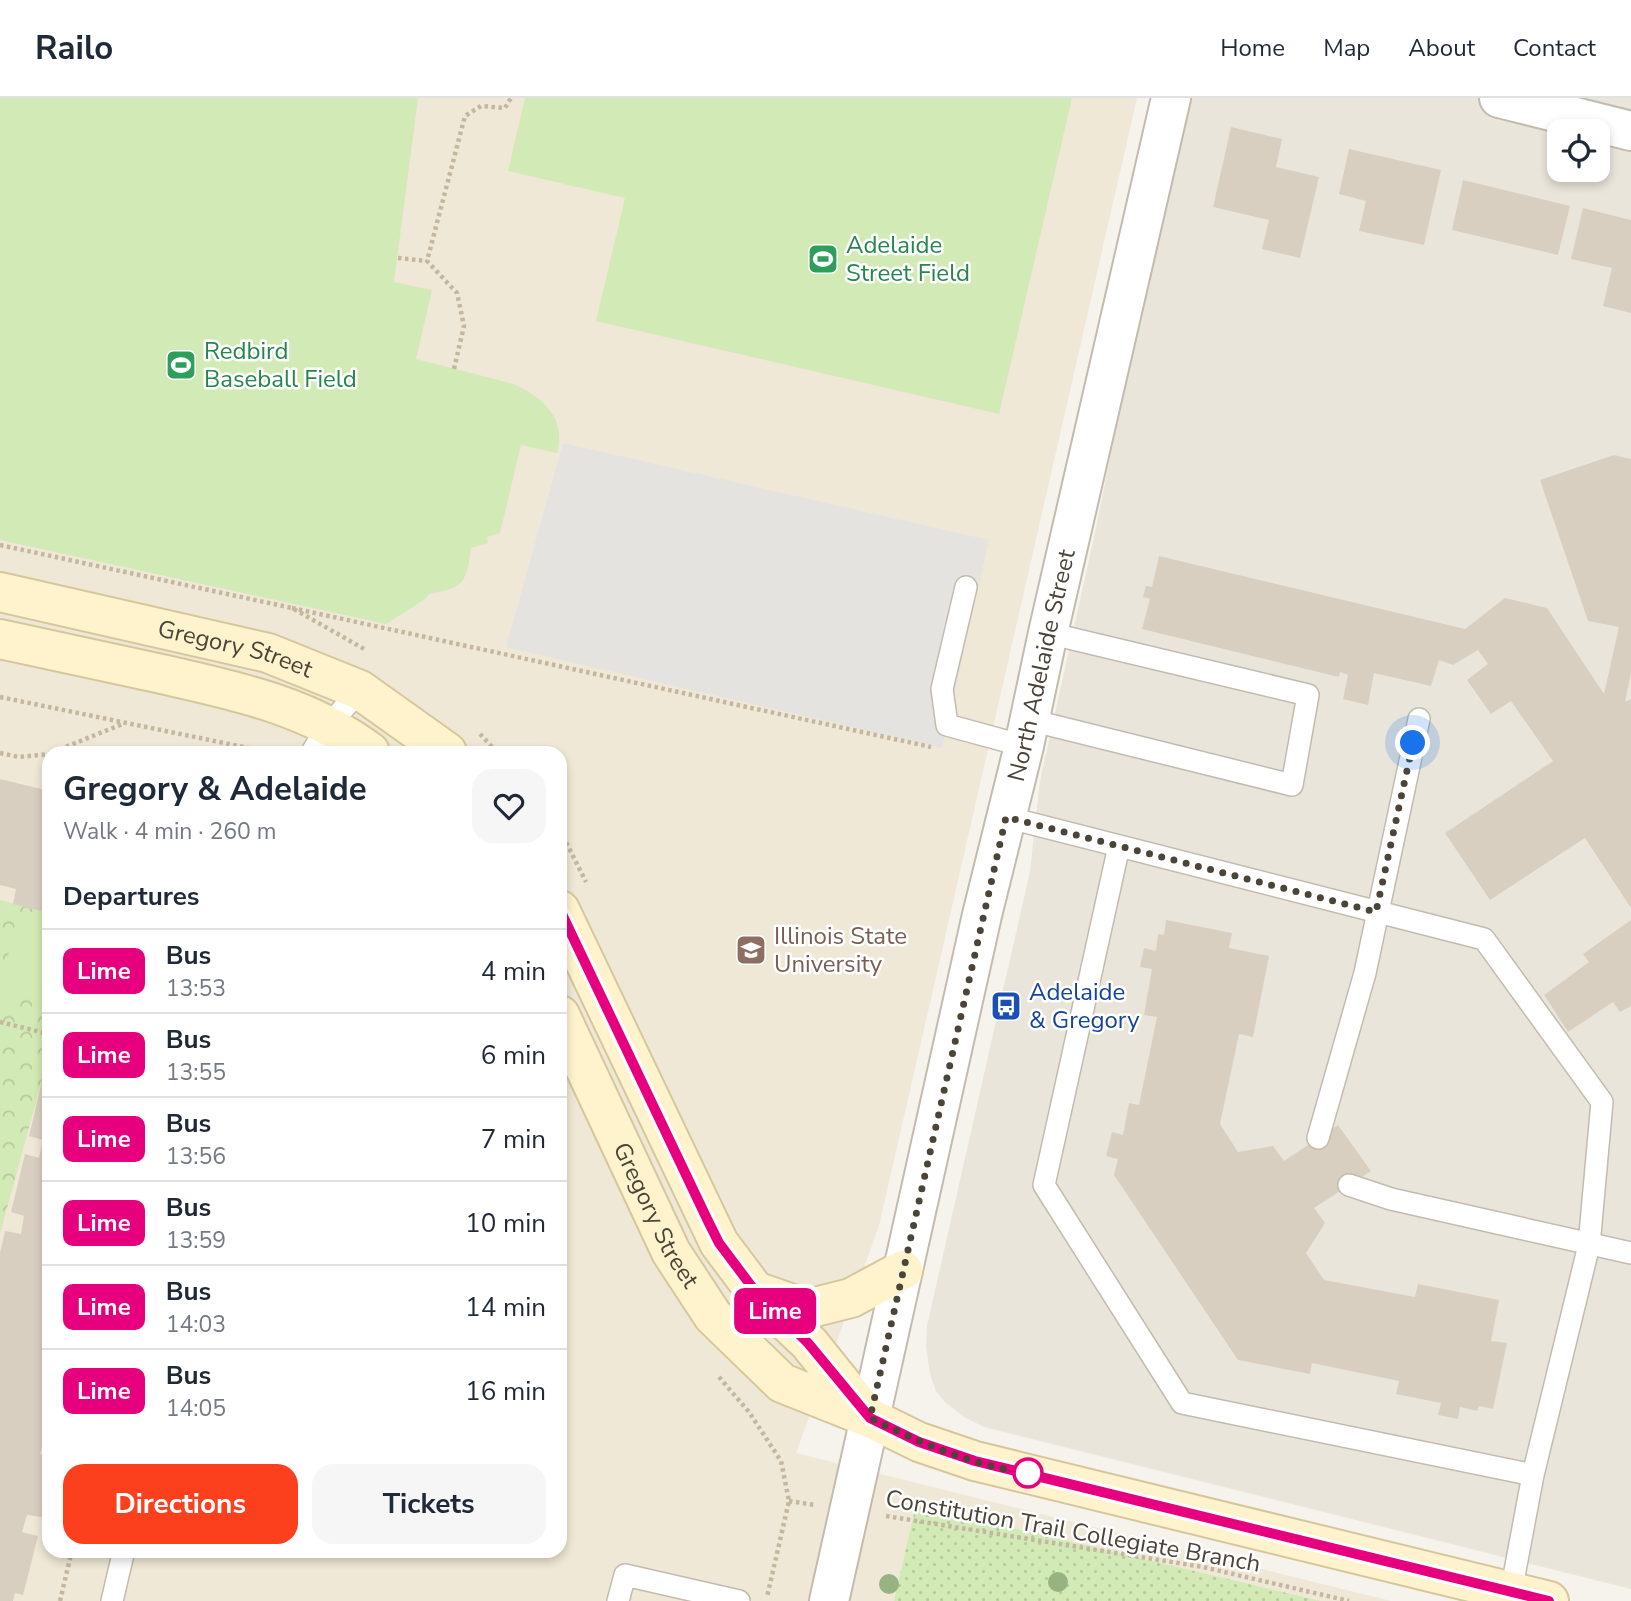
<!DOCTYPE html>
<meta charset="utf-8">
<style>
:root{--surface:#fff;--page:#f6f6f7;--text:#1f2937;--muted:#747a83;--line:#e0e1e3;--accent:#fc3f1d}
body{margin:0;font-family:"Nunito Sans",sans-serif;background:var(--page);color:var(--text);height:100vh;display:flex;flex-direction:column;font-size:26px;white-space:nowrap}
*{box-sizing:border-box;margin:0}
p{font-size:23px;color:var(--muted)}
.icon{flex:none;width:38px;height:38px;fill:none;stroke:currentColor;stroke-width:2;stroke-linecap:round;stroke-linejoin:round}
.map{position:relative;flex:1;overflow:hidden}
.panel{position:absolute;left:42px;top:648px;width:525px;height:812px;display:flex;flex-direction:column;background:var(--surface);border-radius:21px;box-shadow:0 4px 10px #0003}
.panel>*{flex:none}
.badge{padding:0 14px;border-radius:10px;font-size:24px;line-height:46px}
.fabs{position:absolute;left:1547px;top:21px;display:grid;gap:14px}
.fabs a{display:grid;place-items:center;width:63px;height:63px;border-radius:14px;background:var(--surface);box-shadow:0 4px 10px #0003;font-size:35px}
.you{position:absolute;width:35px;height:35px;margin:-18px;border:5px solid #fff;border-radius:50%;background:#1a73e8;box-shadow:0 0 0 10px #1a73e833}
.map>.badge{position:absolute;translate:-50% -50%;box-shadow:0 0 0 4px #fff}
h2{padding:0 21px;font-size:26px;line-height:63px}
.round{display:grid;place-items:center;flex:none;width:74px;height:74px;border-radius:21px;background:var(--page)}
.summary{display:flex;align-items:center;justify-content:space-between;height:119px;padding:0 21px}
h1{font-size:33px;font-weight:700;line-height:52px}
.button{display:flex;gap:14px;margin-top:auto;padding:14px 21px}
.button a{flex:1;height:80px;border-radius:21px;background:var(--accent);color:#fff;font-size:28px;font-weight:700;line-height:80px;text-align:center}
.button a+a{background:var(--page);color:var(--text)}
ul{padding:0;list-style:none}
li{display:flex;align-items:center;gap:21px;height:84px;padding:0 21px;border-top:2px solid var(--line)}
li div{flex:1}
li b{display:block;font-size:26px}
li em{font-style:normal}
li .badge{min-width:77px;font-weight:700;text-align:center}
header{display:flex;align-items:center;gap:42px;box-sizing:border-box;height:98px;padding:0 35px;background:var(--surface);border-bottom:2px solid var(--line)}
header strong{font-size:33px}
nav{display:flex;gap:38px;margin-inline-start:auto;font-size:24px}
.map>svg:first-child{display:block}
</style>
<header>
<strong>Railo</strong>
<nav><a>Home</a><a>Map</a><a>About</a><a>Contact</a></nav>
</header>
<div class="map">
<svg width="1631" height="1503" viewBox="0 0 1631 1503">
<defs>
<pattern id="grass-dots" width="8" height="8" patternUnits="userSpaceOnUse" patternTransform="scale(1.75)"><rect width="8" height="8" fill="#d2eab5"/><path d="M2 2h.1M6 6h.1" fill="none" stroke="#b6ca9c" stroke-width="1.8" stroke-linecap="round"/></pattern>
<pattern id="park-crowns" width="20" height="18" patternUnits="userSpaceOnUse" patternTransform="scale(1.75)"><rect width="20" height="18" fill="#d2eab5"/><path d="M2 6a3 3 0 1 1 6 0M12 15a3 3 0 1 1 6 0" fill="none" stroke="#b6ca9c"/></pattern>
</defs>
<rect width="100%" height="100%" fill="#f6f3ec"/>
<path fill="#eae5da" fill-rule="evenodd" d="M1189 0H1631V1491L984 1329 964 1319 945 1304 936 1293 930 1276 926 1249 927 1228 1030 773 1040 683 1096 430 1142 201ZM1559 33H1598V72H1559Z"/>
<path fill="#efe8d6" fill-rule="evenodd" d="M0 0H1137L879 1128 796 1355 1391 1503H0ZM49 654H560V1452H49Z"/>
<path fill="url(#grass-dots)" d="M916 1407 1320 1503H894Z"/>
<path fill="url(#park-crowns)" d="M0 802 49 815V956L0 1136Z"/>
<path fill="#d2eab5" d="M0 0H418L394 184 432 192 416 261 514 286C543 300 567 320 557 355L521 347 500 435 487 439 488 445 471 450C466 486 464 490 429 496L425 501 386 526 0 442Z
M525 0H1072L999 316 596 223 625 100 508 73Z
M17 816 49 823V906L0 895Z"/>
<path fill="#e5e3e0" d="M563 345 989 442 942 650 506 549Z"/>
<path fill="#d8cfc1" d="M1231 29 1282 41 1276 69 1319 79 1300 160 1262 151 1269 122 1213 109Z
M1349 51 1441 72 1424 147 1359 133 1366 103 1339 96Z
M1463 82 1570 108 1558 157 1452 132Z
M1583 110 1631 122V215L1603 208 1612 170 1571 161Z
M1614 357 1631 361V575L1625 604 1631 601V810L1585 740 1490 802 1445 735 1553 663 1511 603 1491 616 1467 582 1488 566 1478 552 1453 567 1439 562 1431 588 1374 575 1368 607 1343 601 1348 577 1340 574 1339 579 1142 531 1150 501 1143 499 1146 488 1152 489 1159 458 1465 531 1505 500 1547 510 1604 596 1619 529 1588 523 1540 382Z
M0 681 49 693V815L13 806 16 791 0 787Z
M1166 822 1232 835 1229 850 1269 858 1253 939 1239 936 1220 1026 1238 1054 1273 1048 1284 1063 1338 1027 1371 1073 1314 1110 1325 1125 1306 1155 1324 1182 1415 1199 1418 1186 1499 1202 1491 1243 1507 1245 1493 1311 1479 1308 1477 1313 1460 1309 1458 1321 1438 1317 1441 1305 1396 1296 1399 1283 1312 1265 1310 1276 1238 1262 1114 1077 1118 1061 1106 1058 1112 1034 1123 1037 1129 1005 1139 1007 1157 919 1144 917 1152 871 1140 869 1144 850 1156 853 1158 836 1164 837Z
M1631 822V908L1620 914 1613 904 1568 934 1544 897 1589 864 1583 856Z
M43 979 49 981V1340L45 1339 40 1356 49 1359V1389L42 1419 27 1417 22 1434 38 1438 23 1497 15 1495 13 1503H0V1155L5 1133 21 1136 24 1118 11 1114 25 1056 39 1060 43 1042 29 1038Z"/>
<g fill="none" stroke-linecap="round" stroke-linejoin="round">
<g stroke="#c2bbae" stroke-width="24">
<path id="service" d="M966 489 942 591 947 627 1024 648
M1030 622 1292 687 1308 597 1048 535
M312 654 328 628 360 592
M1006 719 1484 841 1602 1004 1589 1147 1533 1377 1511 1494
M1119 748 1044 1087 1182 1305 1533 1377
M1318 1040 1365 875 1419 621
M1349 1087 1391 1101 1631 1155
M112 1503 124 1452
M618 1503 625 1477 739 1503"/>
</g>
<g stroke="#c2bbae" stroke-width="42">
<path id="minor" d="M1499 0 1631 33
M829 1503 870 1320"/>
</g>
<g stroke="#c2bbae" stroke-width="42">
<g id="tertiary">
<path id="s1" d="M870 1320 982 817 1024 648 1048 535 1171 0"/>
</g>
</g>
<g stroke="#d6c79b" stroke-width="42">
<g id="secondary">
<path id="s2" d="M0 494 268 555 360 592 447 654"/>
<path d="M0 541C52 552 105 564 157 575 232 592 308 607 370 654"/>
<path d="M560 812 719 1145 758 1197 809 1245 866 1316"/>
<path id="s3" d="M560 917 671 1154 713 1218 782 1285 870 1320 919 1344 975 1363 1549 1503"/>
<path d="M761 1195 807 1211 851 1200 903 1172"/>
</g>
</g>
<path stroke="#c4b79f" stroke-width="4.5" stroke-dasharray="3.5 3.5" stroke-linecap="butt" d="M398 160 427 163
M454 271 464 228 457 195 427 163 465 18 481 8 505 10 511 0
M0 447 292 510 366 552
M292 510 931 649
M0 599 268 654
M480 636 497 654
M53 654 125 625
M0 655 19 659 49 656
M560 732 586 784
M0 924 49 936
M719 1279 749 1314 781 1363 789 1403 767 1499
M789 1403 815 1407
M886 1418 1203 1469 1349 1503
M60 1503 72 1452"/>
<use href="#service" stroke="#fff" stroke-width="21"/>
<use href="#minor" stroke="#fff" stroke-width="38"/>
<use href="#tertiary" stroke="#fff" stroke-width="38"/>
<use href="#secondary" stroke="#fff3cd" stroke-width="38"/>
</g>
<g fill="#97b381">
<circle cx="1058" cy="1484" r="10"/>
<circle cx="889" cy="1486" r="10"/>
</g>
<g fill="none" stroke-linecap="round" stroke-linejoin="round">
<g stroke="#fff" stroke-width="16">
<path id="line" d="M560 812 708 1123 719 1145 755 1193 808 1245 870 1320 919 1344 975 1363 1549 1503"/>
</g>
<use href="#line" stroke="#e6007e" stroke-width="10"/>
<path stroke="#4b4439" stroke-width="7" stroke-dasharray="0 12.6" d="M1028 1375C976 1369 919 1344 870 1320L1006 719 1376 814 1413 645"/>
</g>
<defs>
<g id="stadium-square" transform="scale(1.575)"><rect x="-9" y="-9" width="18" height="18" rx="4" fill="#2e9e5b" stroke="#fff"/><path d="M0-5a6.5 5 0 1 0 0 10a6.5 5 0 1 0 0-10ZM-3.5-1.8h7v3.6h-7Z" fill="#fff"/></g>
<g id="university-square" transform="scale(1.575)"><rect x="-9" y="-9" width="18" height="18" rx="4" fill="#8d6e63" stroke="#fff"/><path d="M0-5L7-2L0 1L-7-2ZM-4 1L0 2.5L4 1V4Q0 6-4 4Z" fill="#fff"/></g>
<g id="bus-square" transform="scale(1.575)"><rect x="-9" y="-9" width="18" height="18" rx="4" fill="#1a4fb4" stroke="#fff"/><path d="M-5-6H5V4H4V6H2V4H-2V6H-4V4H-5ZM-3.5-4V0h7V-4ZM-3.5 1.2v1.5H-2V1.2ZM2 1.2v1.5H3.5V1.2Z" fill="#fff"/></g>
</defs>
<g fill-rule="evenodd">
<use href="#stadium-square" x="823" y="161"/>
<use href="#stadium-square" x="181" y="267"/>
<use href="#university-square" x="751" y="852"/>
<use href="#bus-square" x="1006" y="908"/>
</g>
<circle fill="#fff" stroke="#e6007e" stroke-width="3.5" cx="1028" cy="1375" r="14"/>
<g text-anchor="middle" stroke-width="5" stroke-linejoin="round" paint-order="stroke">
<g font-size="24" fill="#27864d" stroke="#fff" text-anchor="start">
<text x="846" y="155">Adelaide<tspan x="846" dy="28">Street Field</tspan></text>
<text x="204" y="261">Redbird<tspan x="204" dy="28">Baseball Field</tspan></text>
</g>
<g font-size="24" fill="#4b4439" stroke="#fff">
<text dy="8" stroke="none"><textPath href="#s2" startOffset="242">Gregory Street</textPath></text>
<text dy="8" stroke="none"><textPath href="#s1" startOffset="772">North Adelaide Street</textPath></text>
<text dy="8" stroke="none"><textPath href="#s3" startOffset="222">Gregory Street</textPath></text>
<text transform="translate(1073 1433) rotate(10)" y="8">Constitution Trail Collegiate Branch</text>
</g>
<g font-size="24" fill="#785e54" stroke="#fff" text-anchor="start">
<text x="774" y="846">Illinois State<tspan x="774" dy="28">University</tspan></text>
</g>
<g font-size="24" fill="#164399" stroke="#fff" text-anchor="start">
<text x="1029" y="902">Adelaide<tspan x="1029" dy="28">&amp; Gregory</tspan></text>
</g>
</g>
</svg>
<div class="fabs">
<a><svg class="icon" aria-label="locate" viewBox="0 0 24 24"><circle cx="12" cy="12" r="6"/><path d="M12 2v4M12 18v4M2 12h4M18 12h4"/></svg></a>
</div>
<div class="you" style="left:1413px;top:645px"></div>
<b class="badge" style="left:775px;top:1213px;background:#e6007e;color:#fff">Lime</b>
<section class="panel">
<div class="summary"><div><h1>Gregory &amp; Adelaide</h1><p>Walk · 4 min · 260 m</p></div><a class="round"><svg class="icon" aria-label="heart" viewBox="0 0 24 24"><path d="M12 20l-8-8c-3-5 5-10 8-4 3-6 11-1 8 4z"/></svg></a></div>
<h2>Departures</h2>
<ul>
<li><span class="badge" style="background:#e6007e;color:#fff">Lime</span><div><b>Bus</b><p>13:53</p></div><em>4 min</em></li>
<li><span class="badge" style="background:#e6007e;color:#fff">Lime</span><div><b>Bus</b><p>13:55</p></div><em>6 min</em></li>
<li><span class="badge" style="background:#e6007e;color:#fff">Lime</span><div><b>Bus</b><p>13:56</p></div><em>7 min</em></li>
<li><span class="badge" style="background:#e6007e;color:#fff">Lime</span><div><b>Bus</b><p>13:59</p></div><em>10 min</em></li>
<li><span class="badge" style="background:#e6007e;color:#fff">Lime</span><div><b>Bus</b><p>14:03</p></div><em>14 min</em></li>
<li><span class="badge" style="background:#e6007e;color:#fff">Lime</span><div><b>Bus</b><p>14:05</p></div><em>16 min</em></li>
</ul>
<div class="button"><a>Directions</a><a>Tickets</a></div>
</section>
</div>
